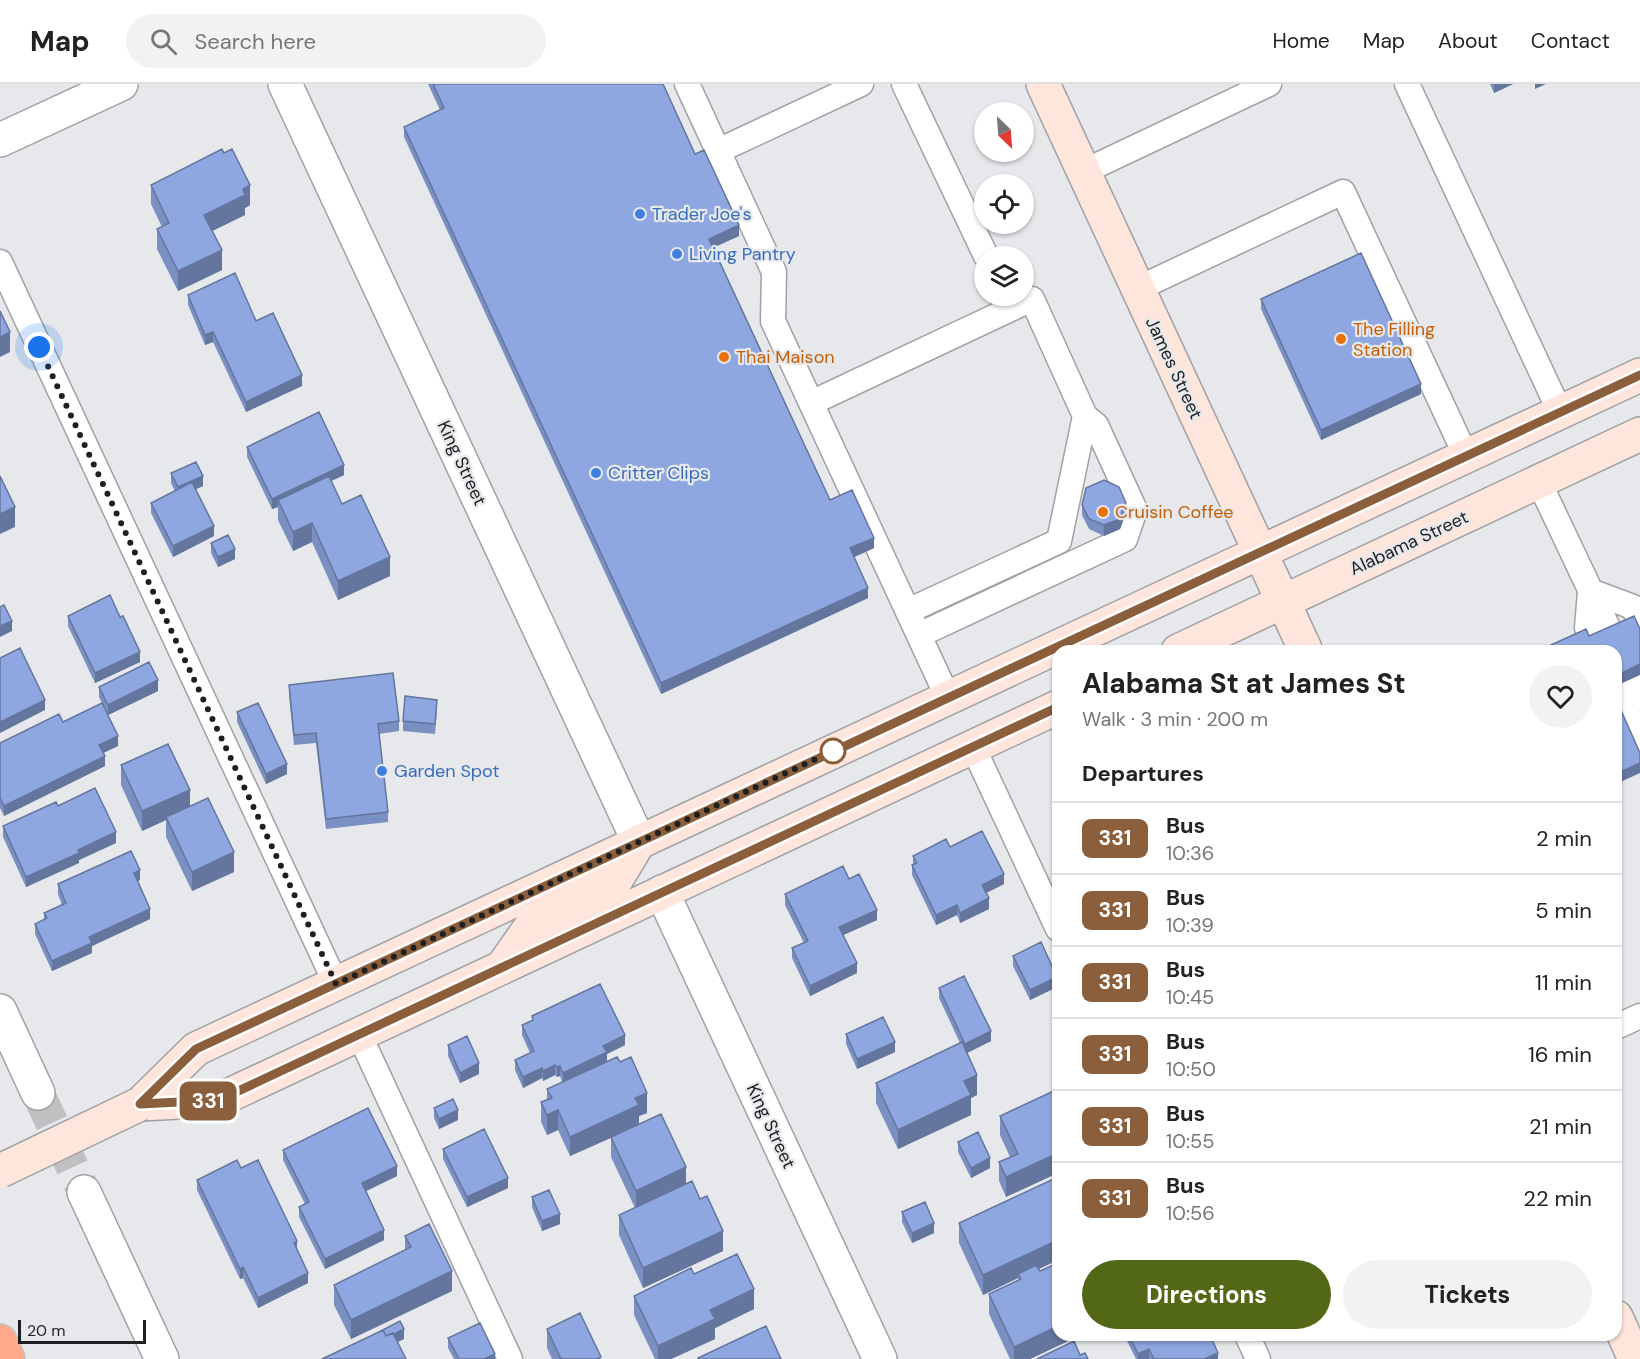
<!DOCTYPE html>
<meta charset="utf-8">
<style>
:root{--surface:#fff;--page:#f2f2f2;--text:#222;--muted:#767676;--line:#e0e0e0;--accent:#526816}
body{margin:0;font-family:"DM Sans",sans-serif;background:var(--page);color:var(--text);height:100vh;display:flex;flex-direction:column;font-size:22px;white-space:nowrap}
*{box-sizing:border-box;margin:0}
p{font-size:20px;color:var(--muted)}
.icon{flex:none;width:33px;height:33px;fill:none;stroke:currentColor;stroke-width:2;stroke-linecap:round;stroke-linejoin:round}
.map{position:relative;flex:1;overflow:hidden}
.panel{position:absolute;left:1052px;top:561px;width:570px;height:696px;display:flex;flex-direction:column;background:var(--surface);border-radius:18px;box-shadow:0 2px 4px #0004}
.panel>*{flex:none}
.badge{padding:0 12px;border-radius:9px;font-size:21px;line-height:39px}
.needle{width:39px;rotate:155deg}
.buttons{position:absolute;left:974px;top:18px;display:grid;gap:12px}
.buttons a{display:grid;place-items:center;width:60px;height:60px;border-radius:50%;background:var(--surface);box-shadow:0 2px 4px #0004;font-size:30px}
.scale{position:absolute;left:18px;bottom:15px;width:128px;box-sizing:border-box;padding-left:6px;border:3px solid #1e1f20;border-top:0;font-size:16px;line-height:21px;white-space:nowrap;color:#1e1f20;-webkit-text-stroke:4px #e6e8eb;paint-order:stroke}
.you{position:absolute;width:30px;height:30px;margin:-15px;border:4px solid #fff;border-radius:50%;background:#1a73e8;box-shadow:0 0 0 9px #1a73e833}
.map>.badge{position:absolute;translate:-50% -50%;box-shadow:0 0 0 3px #fff}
h2{padding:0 30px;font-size:22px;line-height:54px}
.round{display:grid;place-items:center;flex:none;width:63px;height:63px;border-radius:32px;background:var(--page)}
.head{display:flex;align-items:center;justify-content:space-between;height:102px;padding:0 30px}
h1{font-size:28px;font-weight:700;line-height:45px}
.primary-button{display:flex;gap:12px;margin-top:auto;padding:12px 30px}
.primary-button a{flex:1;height:69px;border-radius:36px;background:var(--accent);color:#fff;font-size:24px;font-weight:700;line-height:69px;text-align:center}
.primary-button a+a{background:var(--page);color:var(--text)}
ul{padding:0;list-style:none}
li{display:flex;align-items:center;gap:18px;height:72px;padding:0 30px;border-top:2px solid var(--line)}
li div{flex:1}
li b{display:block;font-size:22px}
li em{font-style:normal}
li .badge{min-width:66px;font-weight:700;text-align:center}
header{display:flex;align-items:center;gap:36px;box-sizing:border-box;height:84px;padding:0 30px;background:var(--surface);border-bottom:2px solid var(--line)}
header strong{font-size:28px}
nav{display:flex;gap:33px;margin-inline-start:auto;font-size:21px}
.search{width:420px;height:54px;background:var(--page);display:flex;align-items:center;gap:15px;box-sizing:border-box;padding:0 21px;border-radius:33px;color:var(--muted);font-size:22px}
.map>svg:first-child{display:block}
</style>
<header>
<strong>Map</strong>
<div class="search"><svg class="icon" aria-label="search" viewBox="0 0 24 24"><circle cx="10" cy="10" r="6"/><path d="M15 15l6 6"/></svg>Search here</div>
<nav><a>Home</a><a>Map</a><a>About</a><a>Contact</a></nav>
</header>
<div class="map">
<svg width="1640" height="1275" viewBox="0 0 1640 1275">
<rect width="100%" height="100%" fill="#e6e8eb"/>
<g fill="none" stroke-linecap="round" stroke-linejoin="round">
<path stroke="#bec0c2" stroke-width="33" stroke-dasharray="33 16" stroke-linecap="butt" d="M38 1009 84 1108"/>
<g stroke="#a0a1a4" stroke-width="27">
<path id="lane" d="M687 0 774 188 773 237 948 614
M904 0 986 172
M1407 0 1560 328
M718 67 861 0
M1083 88 1269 0
M0 178 336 900
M1137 205 1343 108 1466 372
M811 319 1032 215 1085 332 1096 341 1135 426 1125 455 919 551
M1539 398 1612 552
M1590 507 1633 523 1640 538
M1590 507 1587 544 1594 560
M908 527 1059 457 1085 332
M1631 595 1640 614
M1616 604 1640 656
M973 663 1058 845
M1616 943 1640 932
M359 950 510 1275
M1247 1251 1258 1275"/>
</g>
<g stroke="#a0a1a4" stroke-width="36">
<path id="street" d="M285 0 639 758
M0 56 121 0
M662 808 880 1275
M0 927 38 1009
M84 1108 162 1275"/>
</g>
<g stroke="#a0a1a4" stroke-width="36">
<path id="secondary" d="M1043 0 1306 567
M1178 567 1640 350
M503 882 534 838 616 796 639 758
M140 1020 196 965 1640 291
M140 1020 219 1016 1058 623
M1616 1233 1635 1275"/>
</g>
<g stroke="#c4c5c5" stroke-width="36">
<path id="highway" d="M0 1257 8 1275"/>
</g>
<use href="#lane" stroke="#fff" stroke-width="24"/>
<use href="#street" stroke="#fff" stroke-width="33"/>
<use href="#secondary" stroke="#ffe6dd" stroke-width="33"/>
<use href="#highway" stroke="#ffaa8d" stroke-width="33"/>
<g stroke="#a0a1a4" stroke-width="36" stroke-linecap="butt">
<path id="secondary-bridge" d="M0 1087 140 1020"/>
</g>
<use href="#secondary-bridge" stroke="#ffe6dd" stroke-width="33"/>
</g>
<path fill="#7b90c2" d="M428 0H663L695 70 739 152 713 164 830 416 874 464 854 473 868 514 661 610 404 53V43L440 26Z
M1490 0H1513L1494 9Z
M151 101 250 121 245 124V131L212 147 222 186 178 207 157 165V145L162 143 151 120Z
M188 211 302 302 246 328 213 258 205 261 188 221Z
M1261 215 1421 310 1321 356 1261 225Z
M247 363 344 391 331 397 342 420 390 492 338 516 312 458 293 467 278 436V423L272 425 247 373Z
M171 389 203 402 196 405 214 452 173 473 151 429V419L175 407 171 399Z
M1082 421 1126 429 1120 445 1104 452 1089 445 1082 431Z
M211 459 235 475 218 483 211 469Z
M68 532 140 578 95 599 68 542Z
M289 601 399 637V647L379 650 388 728V738L326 745 316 659 294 661 289 611Z
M99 603 158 607 108 631 99 613Z
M437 626 435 650 403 647V637Z
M237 628 287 690 266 700 237 638Z
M63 638 118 662 103 669 105 682 4 732 0 724V659Z
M121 681 190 722 234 788 192 807 166 753V736L142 747 121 701Z
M58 722 116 759 79 776V779L26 803 3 753V742Z
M950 763 1004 800 986 809 989 825 960 839 957 831 936 841 912 791V781L913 780V772Z
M849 795 877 836 843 851 857 889 810 912 792 874V864L804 859 785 821V810Z
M140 796 138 797 150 835 92 862V869L52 887 35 850V840L44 836V829L62 821 58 810V800Z
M1013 872 1057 903 1030 916 1013 882Z
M939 904 991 957 967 969 977 1011 971 1014V1031L898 1065 876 1019V999L960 959 939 914Z
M532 932 625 961 607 970V978L647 1029 639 1032V1040L686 1100 723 1167 643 1204 619 1151V1131L635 1124 611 1073V1054L570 1072 558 1046 547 1051 541 1038V1018L547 1016V1005L562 998 560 992 557 993 555 991 543 997 542 994 523 1004 515 986V976L530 969 522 951V941L532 936Z
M846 950 895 968 857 985 846 960Z
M448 961 479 990 460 999 448 972Z
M1058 1005 1006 1113 999 1097V1078L1010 1073 1000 1051V1032Z
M434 1024 458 1036 439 1045 434 1034Z
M958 1058 990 1084 971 1094 958 1068Z
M443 1065 508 1104 467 1123 443 1075Z
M283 1066 397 1092 366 1107 384 1156 325 1185 299 1133V1123L305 1120 283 1076Z
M241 1084 297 1167 308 1199 258 1224 243 1194 240 1195 197 1106V1096Z
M1058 1093V1176L1038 1185 1081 1251 1030 1275H1010L989 1230V1210L1018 1196V1194L983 1211 959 1159V1139Z
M532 1113 560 1140 542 1147 532 1123Z
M902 1128 934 1149 912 1159 902 1138Z
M405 1152 452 1207 351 1255 334 1221V1201L405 1166Z
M694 1190 754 1225 715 1244V1255L671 1275H655L634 1231V1212Z
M547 1245 601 1275H552L547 1264Z
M1124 1251H1210L1218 1275H1136Z
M448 1254 495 1275H454L448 1264Z"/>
<path fill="#64759e" d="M1494 0H1513L1494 9Z
M1535 0H1546L1535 5Z
M250 101V121L245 124V131L204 151V131Z
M739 141V152L709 165V155Z
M222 166V186L178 207V187Z
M10 248V268L0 273V253Z
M213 248V258L205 261V251Z
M302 291V302L246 328V318Z
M1421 300V310L1321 356V346Z
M344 381V391L280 421 278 416V423L272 425V415Z
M203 392V402L178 413V403Z
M1126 419V429L1120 445 1104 452V441Z
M15 423V443L0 450V430Z
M312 439V458L293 467V448Z
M214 442V452L173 473V462Z
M874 454V464L850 475V464Z
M235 465V475L218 483V473Z
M390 473V492L338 516V497Z
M868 504V514L661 610V599Z
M12 537V547L0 553V542Z
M140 568V578L95 599V589Z
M1640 580V591L1616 602V592Z
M158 596V607L108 631V621Z
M45 616V626L0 649V638Z
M118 652V662L99 671V661Z
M105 672V682L4 732V722Z
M1640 679V689L1616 700V690Z
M287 680V690L266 700V690Z
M190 706V726L166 733V736L142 747V727Z
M116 748V759L79 776V779L26 803V793L78 766Z
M234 768V788L192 807V788Z
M140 786V796L134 799V789Z
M1004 790V800L982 811V801Z
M989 814V825L960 839V829Z
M957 821V831L936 841V831Z
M150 825V835L92 862V869L52 887V877L89 853Z
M877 826V836L839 853V843Z
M857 879V889L810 912V902Z
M1057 893V903L1030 916V906Z
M991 947V957L965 970V960Z
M625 951V961L607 970V978L563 999V989L603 962Z
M895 958V968L857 985V975Z
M479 979V990L460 999V989Z
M555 981V991L543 997V987Z
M560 982V992L557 993V983Z
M542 984V994L523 1004V993Z
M977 991V1011L971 1014V1031L898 1065V1046L964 997Z
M647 1009V1029L639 1032V1041L570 1072V1053L635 1014Z
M458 1026V1036L439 1045V1035Z
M558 1026V1046L547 1051V1031Z
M1058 1069V1089L1006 1113V1093Z
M990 1074V1084L971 1094V1084Z
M397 1082V1092L362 1109V1099Z
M686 1083V1103L636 1127V1107Z
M508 1094V1104L467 1123V1113Z
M560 1130V1140L542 1147V1137Z
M934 1139V1149L912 1159V1149Z
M384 1146V1156L325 1185V1175Z
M723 1147V1167L643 1204V1184Z
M1058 1156V1176L1020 1194 1018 1190V1194L983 1211V1191Z
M297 1157V1167L294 1159Z
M243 1183V1194L240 1195V1185Z
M452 1187V1207L351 1255V1236Z
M308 1189V1199L258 1224V1214Z
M754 1205V1225L715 1244V1255L671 1275H658V1262L710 1226Z
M1058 1242V1251H1081L1030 1275H1014V1263Z
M404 1245V1255L378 1268V1258Z
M1149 1265V1275H1138V1270Z
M1218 1269V1275H1204Z
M495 1270V1275H484Z"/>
<path fill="#8fa7e1" stroke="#64759e" stroke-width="1.5" d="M433 0H663L695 70 704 66 739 141 709 155 830 416 852 406 874 454 850 464 868 504 661 599 404 43 444 24Z
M222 65 224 69 232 65 250 101 243 105 245 111 204 131 222 166 178 187 157 145 169 139 151 101Z
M1361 169 1421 300 1321 346 1261 215Z
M235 189 256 237 273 229 302 291 246 318 213 248 205 251 188 211Z
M0 227 10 248 0 253Z
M319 328 344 381 272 415 247 363Z
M196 378 203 392 178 403 171 389Z
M0 392 15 423 0 430Z
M329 392 342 420 361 411 390 473 338 497 312 439 293 448 278 416Z
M1104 396 1119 403 1126 419 1120 435 1104 441 1089 435 1082 421 1086 404Z
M192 398 214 442 173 462 151 419Z
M228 451 235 465 218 473 211 459Z
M110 511 120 533 123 532 140 568 95 589 68 532Z
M4 521 12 537 0 542V523Z
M1634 532 1640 545V580L1616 592V567H1538L1586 545 1589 552Z
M20 564 45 616 0 638V574Z
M149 578 158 596 108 621 99 603Z
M393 589 399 637 378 640 388 728 326 735 316 649 294 651 289 601Z
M405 612 437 616 435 640 403 637Z
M1616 615 1640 669V679L1616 690Z
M102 619 118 652 99 661 105 672 4 722 0 714V659L59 630 63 638Z
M258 619 287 680 266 690 237 628Z
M168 660 190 706 142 727 121 681Z
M95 704 116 748 78 766 79 769 26 793 3 742 56 718 58 722Z
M208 714 234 768 192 788 166 733Z
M982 747 1004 790 982 801 989 814 960 829 957 821 936 831 912 781 917 779 913 772 946 755 950 763Z
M131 767 140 786 134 789 150 825 89 853 92 859 52 877 35 840 47 834 44 829 66 819 58 800Z
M843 782 849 795 859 790 877 826 839 843 857 879 810 902 792 864 808 857 785 810Z
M1041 858 1057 893 1030 906 1013 872Z
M964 892 991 947 965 960 939 904Z
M600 900 625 951 603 962 607 968 563 989 560 982 557 983 555 981 543 987 542 984 523 993 515 976 534 967 522 941 533 936 532 932Z
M883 933 895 958 857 975 846 950Z
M467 952 479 979 460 989 448 961Z
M962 958 977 991 964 997 971 1011 898 1046 876 999Z
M617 973 620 978 631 973 647 1009 635 1014 639 1021 570 1053 558 1026 547 1031 541 1018 552 1014 547 1005Z
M1058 1005V1069L1006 1093 999 1078 1018 1070 1000 1032Z
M453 1015 458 1026 439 1035 434 1024Z
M368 1024 397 1082 362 1099 384 1146 325 1175 299 1123 309 1118 283 1066Z
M661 1030 686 1083 636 1107 611 1053Z
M484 1045 508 1094 467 1113 443 1065Z
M978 1048 990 1074 971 1084 958 1058Z
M237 1076 241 1084 258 1076 297 1157 294 1159 308 1189 258 1214 243 1183 240 1185 197 1096Z
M1058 1093V1156L983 1191 959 1139Z
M692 1097 700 1115 707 1112 723 1147 643 1184 619 1131Z
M549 1106 560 1130 542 1137 532 1113Z
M925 1118 934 1139 912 1149 902 1128Z
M429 1140 452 1187 351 1236 334 1201 411 1163 405 1152Z
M737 1170 754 1205 710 1226 715 1235 658 1262 634 1212 691 1184 694 1190Z
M1058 1179V1242L1014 1263 989 1210 1021 1195 1018 1190 1036 1181 1040 1187Z
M580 1229 601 1273 597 1275H561L547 1245Z
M400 1237 404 1245 394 1250 393 1249 386 1252 383 1246 377 1249Z
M480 1239 495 1270 484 1275H459L448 1254Z
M766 1242 781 1275H698V1274Z
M383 1246 386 1252 393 1249 406 1275H322Z
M1129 1251H1210L1218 1269 1204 1275H1154L1149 1265 1138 1270Z
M1074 1257 1080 1271 1085 1269 1088 1275H1037Z"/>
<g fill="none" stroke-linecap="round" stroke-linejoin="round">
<g stroke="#fff" stroke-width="14">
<path id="line" d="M1058 623 219 1016 140 1020 196 965 1640 291"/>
</g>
<use href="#line" stroke="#8b5e3c" stroke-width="9"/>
<path stroke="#1e1f20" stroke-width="6" stroke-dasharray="0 10.8" d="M39 263 336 900 833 667"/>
</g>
<g fill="#3f7fe0" stroke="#e6e8eb" stroke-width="2">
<circle cx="640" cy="130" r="6"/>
<circle cx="677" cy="170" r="6"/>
<circle cx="596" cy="389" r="6"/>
<circle cx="382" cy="687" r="6"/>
</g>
<g fill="#e8710a" stroke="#e6e8eb" stroke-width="2">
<circle cx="1341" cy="255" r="6"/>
<circle cx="724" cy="273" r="6"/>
<circle cx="1103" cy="428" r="6"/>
</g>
<circle fill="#fff" stroke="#8b5e3c" stroke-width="3" cx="833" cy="667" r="12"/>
<g text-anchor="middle" stroke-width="4.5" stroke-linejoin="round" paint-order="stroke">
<g font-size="18" fill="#366cbe" stroke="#e6e8eb" text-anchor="start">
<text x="652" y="136">Trader Joe's</text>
<text x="689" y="176">Living Pantry</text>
<text x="608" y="395">Critter Clips</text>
<text x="394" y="693">Garden Spot</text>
</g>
<g font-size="18" fill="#c56008" stroke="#e6e8eb" text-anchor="start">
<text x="1353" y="251">The Filling<tspan x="1353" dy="21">Station</tspan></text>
<text x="736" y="279">Thai Maison</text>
<text x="1115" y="434">Cruisin Coffee</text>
</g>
<g font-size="18" fill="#1e1f20" stroke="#e6e8eb">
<text transform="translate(1174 284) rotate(65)" y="6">James Street</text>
<text transform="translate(462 379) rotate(65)" y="6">King Street</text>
<text transform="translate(1409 459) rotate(-25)" y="6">Alabama Street</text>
<text transform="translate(771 1042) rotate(65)" y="6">King Street</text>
</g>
</g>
</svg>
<div class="buttons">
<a><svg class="needle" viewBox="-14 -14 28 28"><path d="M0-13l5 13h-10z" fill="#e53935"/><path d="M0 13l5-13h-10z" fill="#767676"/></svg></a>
<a><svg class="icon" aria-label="locate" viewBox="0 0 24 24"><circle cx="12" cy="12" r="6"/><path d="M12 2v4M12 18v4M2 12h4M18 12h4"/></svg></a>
<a><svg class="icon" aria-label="layers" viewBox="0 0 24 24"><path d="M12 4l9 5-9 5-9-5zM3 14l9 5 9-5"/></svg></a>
</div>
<div class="scale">20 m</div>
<div class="you" style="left:39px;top:263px"></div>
<b class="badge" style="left:208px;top:1017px;background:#8b5e3c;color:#fff">331</b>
<section class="panel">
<div class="head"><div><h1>Alabama St at James St</h1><p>Walk · 3 min · 200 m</p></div><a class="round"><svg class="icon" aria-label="heart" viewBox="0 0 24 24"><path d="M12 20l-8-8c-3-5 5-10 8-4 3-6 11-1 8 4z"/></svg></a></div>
<h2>Departures</h2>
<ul>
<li><span class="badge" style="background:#8b5e3c;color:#fff">331</span><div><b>Bus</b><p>10:36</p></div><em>2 min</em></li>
<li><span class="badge" style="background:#8b5e3c;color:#fff">331</span><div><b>Bus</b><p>10:39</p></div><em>5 min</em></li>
<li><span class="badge" style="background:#8b5e3c;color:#fff">331</span><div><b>Bus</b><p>10:45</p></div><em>11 min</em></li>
<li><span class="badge" style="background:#8b5e3c;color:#fff">331</span><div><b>Bus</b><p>10:50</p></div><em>16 min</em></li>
<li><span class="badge" style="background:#8b5e3c;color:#fff">331</span><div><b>Bus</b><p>10:55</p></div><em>21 min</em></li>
<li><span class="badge" style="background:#8b5e3c;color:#fff">331</span><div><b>Bus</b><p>10:56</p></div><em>22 min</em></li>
</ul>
<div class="primary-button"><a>Directions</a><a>Tickets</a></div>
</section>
</div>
